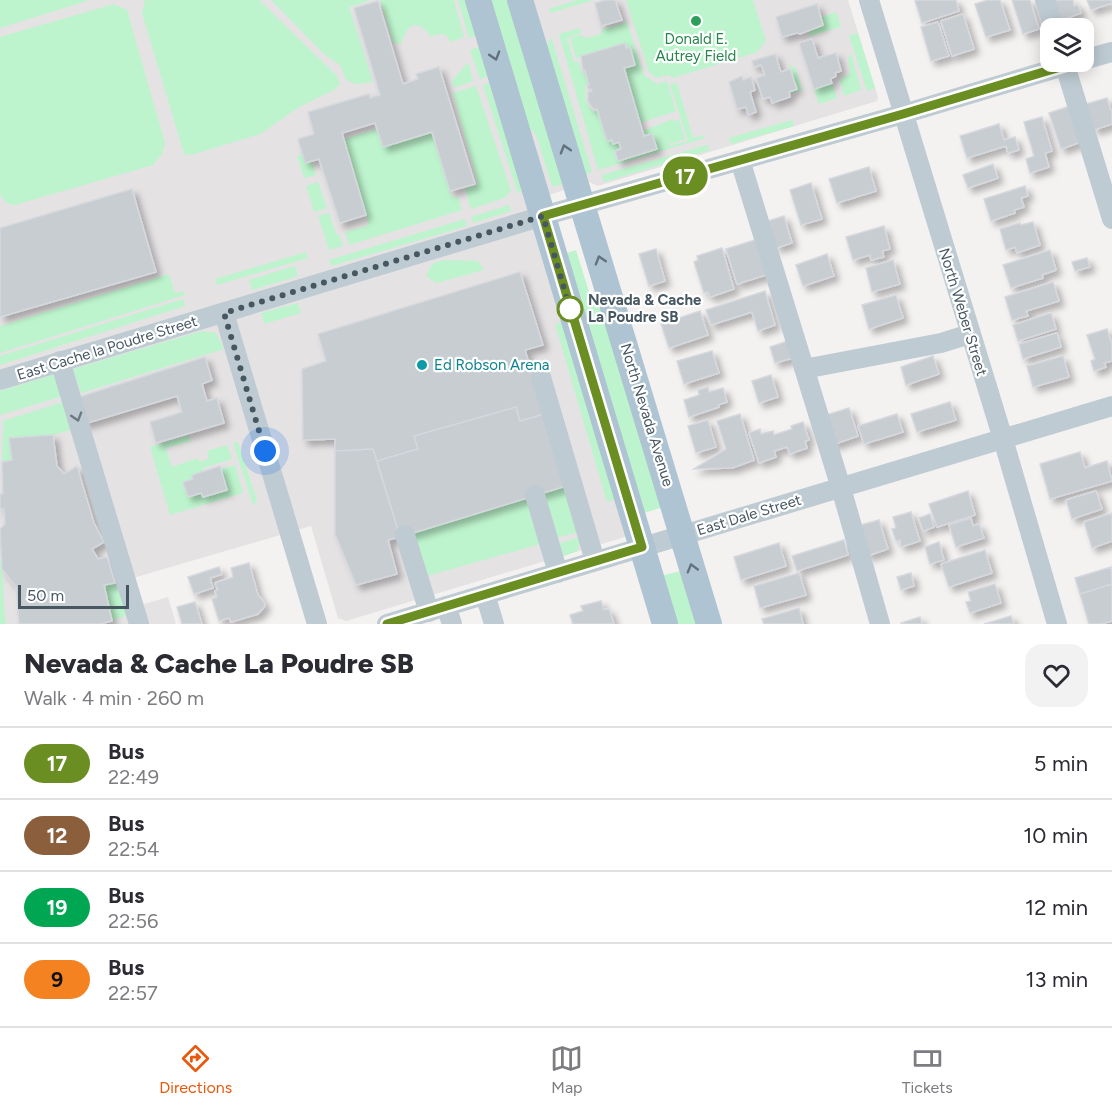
<!DOCTYPE html>
<meta charset="utf-8">
<style>
:root{--surface:#fff;--page:#f2f2f3;--text:#2b2b33;--muted:#7c7c81;--line:#e1e1e2;--accent:#ea580c}
body{margin:0;font-family:Figtree,sans-serif;background:var(--page);color:var(--text);height:100vh;display:flex;flex-direction:column;font-size:22px;white-space:nowrap}
*{box-sizing:border-box;margin:0}
p{font-size:20px;color:var(--muted)}
.icon{flex:none;width:33px;height:33px;fill:none;stroke:currentColor;stroke-width:2;stroke-linecap:round;stroke-linejoin:round}
.map{position:relative;height:624px;overflow:hidden}
.details{display:flex;flex-direction:column;background:var(--surface);flex:1}
.details>*{flex:none}
.badge{padding:0 12px;border-radius:20px;font-size:21px;line-height:39px}
.controls{position:absolute;left:1040px;top:18px;display:grid;gap:12px}
.controls a{display:grid;place-items:center;width:54px;height:54px;border-radius:12px;background:var(--surface);box-shadow:0 3px 15px #0003;font-size:30px}
.scale{position:absolute;left:18px;bottom:15px;width:111px;box-sizing:border-box;padding-left:6px;border:3px solid #475761;border-top:0;font-size:16px;line-height:21px;white-space:nowrap;color:#475761;-webkit-text-stroke:4px #fff;paint-order:stroke}
.you{position:absolute;width:30px;height:30px;margin:-15px;border:4px solid #fff;border-radius:50%;background:#1a73e8;box-shadow:0 0 0 9px #1a73e833}
.map>.badge{position:absolute;translate:-50% -50%;box-shadow:0 0 0 3px #fff}
.round{display:grid;place-items:center;flex:none;width:63px;height:63px;border-radius:18px;background:var(--page)}
.overview{display:flex;align-items:center;justify-content:space-between;height:102px;padding:0 24px}
h1{font-size:28px;font-weight:800;line-height:45px}
ul{padding:0;list-style:none}
li{display:flex;align-items:center;gap:18px;height:72px;padding:0 24px;border-top:2px solid var(--line)}
li div{flex:1}
li b{display:block;font-size:22px}
li em{font-style:normal}
li .badge{min-width:66px;font-weight:700;text-align:center}
.menu{display:flex;justify-content:space-around;align-items:center;height:84px;border-top:2px solid var(--line);background:var(--surface);font-size:16px;color:var(--muted)}
.menu a{display:grid;justify-items:center;gap:3px}
.menu .on{color:var(--accent)}
.map>svg:first-child{display:block}
</style>
<div class="map">
<svg width="1112" height="624" viewBox="0 0 1112 624">
<defs>
<filter id="shadow"><feDropShadow dx="5" dy="5" stdDeviation="3" flood-color="#0004"/></filter>
</defs>
<rect width="100%" height="100%" fill="#f4f1f1"/>
<path fill="#e5e2e4" d="M0 0H848L878 97 877 101 598 186 589 182 528 202 626 532 625 537 346 621 338 618 311 526 133 578 141 605 168 597 176 624H0Z"/>
<path fill="#bdf4cd" d="M0 0H90L0 28Z
M145 0H259L337 76 340 84 334 90 299 107 260 134 191 155 184 154 142 13Z
M271 0H371L349 7 373 82 356 84 346 80 340 65 324 54Z
M380 0H454L464 37 450 42 447 36 443 34 431 36C428 34 426 31 423 28 410 19 404 34 401 44L393 43Z
M458 0H466L477 36 469 38Z
M488 0H512L568 183 552 187 537 137 533 131 526 126Z
M577 0H594L550 13 549 9Z
M626 0H753L766 41 757 52 673 78 668 75 657 78 649 72Z
M114 4 127 10 165 143 162 154 153 165 15 205C6 204 2 201 0 192V37Z
M836 12 841 27 810 36 808 30 823 25 821 17Z
M627 22 644 75 657 84 667 81 676 111 640 123 624 68 635 65 630 47 626 48 624 43 576 58 570 38 581 35 586 38 601 34V30Z
M580 28 581 33 567 38 574 62 578 61 582 73H585L589 84 585 85 586 102 593 112 598 110 613 143 619 141 621 149 614 152 617 161 656 149 652 134 644 136 643 131 673 119 674 121 679 120 685 139 670 144 667 138 669 146 688 141 670 84 677 83 693 138 704 135 705 138 598 170 559 34Z
M858 33 875 88 867 91 849 36Z
M551 37 592 172 585 175 546 47Z
M479 47 488 76 480 79 470 50Z
M851 53 861 90 844 96 840 80 850 73 848 59Z
M468 62 473 81 454 88 452 81Z
M789 64 796 69 802 90 789 94V92L796 89Z
M489 83 522 186 521 191 518 194 483 85Z
M832 83 837 98 819 104 814 89Z
M476 86 511 191 504 198 471 209 465 189 478 184 453 93Z
M792 120 794 126 731 144 729 138Z
M377 129 383 147 432 132 452 197H458L462 210 349 245 345 232 369 225 344 139Z
M707 145 710 150 604 182 602 175Z
M309 152 316 175 304 178 297 156Z
M318 182 327 208 314 212 306 186Z
M509 205 511 211 473 223 471 217Z
M329 213 336 234H339L343 246 329 250 318 216Z
M465 219 467 226 331 266 329 260Z
M576 250 590 295 605 316 663 507 641 514 564 254Z
M306 252 308 258 217 285 215 279Z
M443 260 478 261 484 270 436 283 426 276 432 264Z
M295 266 298 276 252 290 249 280Z
M169 274 175 293 183 291 185 295 0 353V326Z
M183 299 185 306 0 365V356Z
M298 303 301 313 264 324 261 313Z
M564 322 616 499 607 502 555 324Z
M202 331 216 333 224 349 81 393 73 369Z
M56 374 63 396 0 415V391Z
M66 401 74 429 53 435 9 438 12 460 2 462 3 421Z
M189 435 191 441 166 448 172 467 198 458 199 462 209 459 207 451 227 445 232 459 203 468V472L192 475 193 479 184 482 188 496 201 493 203 497 227 490 221 469 235 465 243 493 170 515 150 447Z
M238 442 257 501 253 505 233 443Z
M566 486 579 532 555 538 542 493Z
M531 497 544 543 427 576 414 532Z
M580 537 578 551 561 557 554 545Z
M0 557C4 579 3 601 6 624H0Z
M681 571 697 624H674L660 576Z
M115 583 129 614 112 621 104 585Z"/>
<path fill="#c8cdd2" stroke="#d5d8dd" stroke-width="1.5" filter="url(#shadow)" d="M606 0H615L622 20 601 26 595 3Z
M919 0H956L959 11 922 23 915 1Z
M988 0H1000L1010 30 986 37 975 4Z
M1012 0H1030L1039 29 1023 34Z
M1052 0H1073L1074 6 1078 5 1081 13 1059 21Z
M1087 0H1112V3L1091 10Z
M378 1 403 84 418 79 416 74 439 67 475 184 450 191 432 132 383 147 375 123 342 133 366 215 340 223 319 159 305 163 298 139 314 134 308 112 369 94 370 98 380 95 354 8Z
M817 4 823 25 800 34 797 33 782 37 776 17Z
M963 14 974 49 952 56 941 21Z
M938 22 949 56 931 61 921 27Z
M812 39 818 58 836 53 841 71 835 73 836 76 830 79 832 83 814 89 799 43Z
M625 43 626 48 630 47 635 65 624 68 640 123 644 136 652 134 657 149 618 161 615 151 621 149 619 142 613 144 612 140 607 141 597 109 594 110 588 102V92L592 91 591 89 589 90 587 85H589L585 70 583 71 581 56Z
M775 54 781 72 790 69 797 89 789 92 790 97 772 103 770 97 763 99 756 78 765 75 761 65 754 67 752 61Z
M742 76 743 80 751 77 755 90 750 92 756 112 748 115 746 107 737 109 729 82Z
M1107 98 1112 114V124L1094 130 1086 104Z
M1070 106 1081 142 1061 149 1049 113Z
M1042 117 1052 151 1045 153 1049 167 1030 173 1026 159 1034 156 1024 122Z
M999 124 1004 140 1015 137 1019 150 1008 153 1006 146 967 158 960 136Z
M993 164 998 178 968 188 963 175Z
M869 167 876 191 837 203 829 179Z
M811 183 822 219 801 225 790 190Z
M1025 186 1028 196 1021 198 1024 207 1014 210 1015 213 991 221 984 199Z
M132 189 156 272 0 317V228Z
M784 216 792 243 776 248 768 221Z
M1033 222 1040 245 1017 253 1015 247 1006 250 1000 229 1020 223 1021 225Z
M884 226 890 249 882 251 884 257 871 260 870 255 853 260 846 237Z
M755 240 766 275 737 284 726 249Z
M722 248 734 289 710 297 708 292 704 293 694 262 698 260 697 256Z
M656 249 665 281 649 286 639 254Z
M1050 250 1056 270 1042 275 1043 278 1011 288 1003 265Z
M827 254 834 276 803 286 796 265Z
M1087 258 1090 267 1075 271 1072 262Z
M893 260 900 284 872 292 866 268Z
M520 272 543 345 525 350 544 414 520 421 516 407 414 436 418 449 377 461 373 449 335 451V439L303 440 302 369 326 361 318 334Z
M1053 282 1059 301 1026 311 1028 316 1012 320 1005 297Z
M765 291 775 325 758 331 752 312 711 325 706 310Z
M896 295 903 318 869 329 862 305Z
M700 311 708 335 669 348 661 324Z
M1051 313 1056 329 1018 341 1013 325Z
M1107 329 1112 344V361L1104 363 1106 367 1094 371 1091 361 1095 359 1087 335Z
M1057 333 1061 347 1023 359 1019 344Z
M788 341 793 358 775 363 770 347Z
M712 351 719 373 684 384 677 361Z
M933 356 939 374 906 385 901 367Z
M1063 356 1069 377 1033 387 1027 366Z
M205 357 212 380 202 384 207 401 217 398 224 423 156 443 150 422 182 412 177 396 84 424 76 398Z
M771 375 778 397 759 403 752 381Z
M708 387 709 392 723 388 727 402 718 405 719 407 689 417 684 400 699 395 698 390Z
M950 402 956 420 917 432 911 414Z
M516 407 520 421 544 414 566 486 400 537 377 461 418 449 414 436Z
M849 408 858 436 832 445 823 416Z
M740 414 754 460 732 468 694 469 726 449 717 421Z
M897 414 903 432 864 444 858 426Z
M708 420 716 447 696 453 688 426Z
M803 422 809 440 805 441 807 448 790 454 787 447 774 451 776 457 759 463 749 433 760 429 761 434 773 431 774 435 792 429 791 426Z
M53 435 57 466 64 474 77 466 94 523 104 542 92 549 98 559 107 557 115 583 104 585 112 621 100 624H19L16 587 2 569 0 529 5 524 4 509H0V494H3L2 462 12 460 9 438Z
M373 449 400 537 388 540 397 574 356 585 335 534V451Z
M1080 452 1085 468 1107 461 1112 481 1050 499 1040 464Z
M220 466 227 490 203 497 201 493 188 497 183 482 193 479 192 475Z
M968 491 975 515 937 527 929 504Z
M1096 491 1102 509 1072 519 1066 500Z
M911 512 920 541 901 547 900 540 896 541 892 529 896 528 893 517Z
M1112 513V541L1092 548 1084 522Z
M930 514 934 527 923 531 919 518Z
M971 518 973 526 979 524 984 538 956 547 949 525Z
M879 520 888 549 867 556 857 526Z
M844 540 848 555 797 571 792 556Z
M939 542 944 560 930 564 925 547Z
M779 543 786 566 741 580 734 557Z
M985 550 992 573 949 587 941 564Z
M249 563 258 595 264 602 265 606 258 614 231 622 229 618 219 621 212 599 217 597 215 591 218 590 215 583 233 577 231 568Z
M219 567 222 574 210 578 213 588 194 594 188 577Z
M1111 567 1112 584 1080 594 1075 578Z
M799 573 806 595 760 608 754 586Z
M911 573 914 586 901 590 897 577Z
M995 584 1001 603 970 613 966 602 971 601 968 592Z
M1112 584V621L1101 624H1089L1080 594Z
M601 601 604 610 609 609 614 624H573L570 615 583 611 581 606Z
M195 602 202 624H182L177 607Z
M799 608 803 624H764L762 619Z
M1011 616 1014 624H984Z
M920 617 922 624H902L901 623Z"/>
<g fill="none" stroke-linecap="round" stroke-linejoin="round">
<path stroke="#becbd2" stroke-width="20" d="M869 0 1003 439 1057 624
M1045 0 1054 28
M1083 60 1112 52
M1064 62 1112 219
M740 160 841 488 880 624
M224 313 317 624
M60 361 139 624
M804 369 941 343 970 334
M541 377 595 561
M0 380 543 216 903 114 1077 62
M535 495 558 573
M405 535 429 612
M485 594 494 624
M446 606 452 624
M387 624 1112 406"/>
<path stroke="#afc4d2" stroke-width="26" d="M478 0 665 624
M520 0 709 624"/>
</g>
<defs><path id="oneway-chevron" d="M-2-3.5L2.5 0L-2 3.5" fill="none" stroke-width="1.6" stroke-linecap="round" stroke-linejoin="round" transform="scale(1.5)"/></defs>
<g stroke="#61727d">
<use href="#oneway-chevron" transform="translate(495 56) rotate(73)"/>
<use href="#oneway-chevron" transform="translate(565 149) rotate(-107)"/>
<use href="#oneway-chevron" transform="translate(600 260) rotate(-107)"/>
<use href="#oneway-chevron" transform="translate(692 568) rotate(-106)"/>
</g>
<use stroke="#6b7a83" href="#oneway-chevron" transform="translate(77 417) rotate(73)"/>
<g fill="none" stroke-linecap="round" stroke-linejoin="round">
<g stroke="#fff" stroke-width="14">
<path id="line" d="M387 624 642 547 543 216 903 114 1077 62"/>
</g>
<use href="#line" stroke="#6b8e23" stroke-width="9"/>
<path stroke="#475761" stroke-width="6" stroke-dasharray="0 10.8" d="M265 451 224 313 543 216 570 309"/>
</g>
<circle fill="#2e9e5b" stroke="#fff" stroke-width="2" cx="696" cy="21" r="6"/>
<circle fill="#fff" stroke="#6b8e23" stroke-width="3" cx="570" cy="309" r="12"/>
<circle fill="#0f9aa8" stroke="#fff" stroke-width="2" cx="422" cy="365" r="6"/>
<g text-anchor="middle" stroke-width="4.5" stroke-linejoin="round" paint-order="stroke">
<g font-size="15" fill="#27864d" stroke="#fff">
<text x="696" y="44">Donald E.<tspan x="696" dy="17">Autrey Field</tspan></text>
</g>
<g font-size="15" font-weight="bold" fill="#475761" stroke="#fff" text-anchor="start">
<text x="588" y="305">Nevada &amp; Cache<tspan x="588" dy="17">La Poudre SB</tspan></text>
</g>
<g font-size="15" fill="#475761" stroke="#fff">
<text transform="translate(963 312) rotate(73)" y="5">North Weber Street</text>
<text transform="translate(107 348) rotate(-17)" y="5">East Cache la Poudre Street</text>
<text transform="translate(647 415) rotate(73)" y="5">North Nevada Avenue</text>
<text transform="translate(749 515) rotate(-17)" y="5">East Dale Street</text>
</g>
<g font-size="15" fill="#0d838f" stroke="#fff" text-anchor="start">
<text x="434" y="370">Ed Robson Arena</text>
</g>
</g>
</svg>
<div class="controls">
<a><svg class="icon" aria-label="layers" viewBox="0 0 24 24"><path d="M12 4l9 5-9 5-9-5zM3 14l9 5 9-5"/></svg></a>
</div>
<div class="scale">50 m</div>
<div class="you" style="left:265px;top:451px"></div>
<b class="badge" style="left:685px;top:176px;background:#6b8e23;color:#fff">17</b>
</div>
<section class="details">
<div class="overview"><div><h1>Nevada &amp; Cache La Poudre SB</h1><p>Walk · 4 min · 260 m</p></div><a class="round"><svg class="icon" aria-label="heart" viewBox="0 0 24 24"><path d="M12 20l-8-8c-3-5 5-10 8-4 3-6 11-1 8 4z"/></svg></a></div>
<ul>
<li><span class="badge" style="background:#6b8e23;color:#fff">17</span><div><b>Bus</b><p>22:49</p></div><em>5 min</em></li>
<li><span class="badge" style="background:#8b5e3c;color:#fff">12</span><div><b>Bus</b><p>22:54</p></div><em>10 min</em></li>
<li><span class="badge" style="background:#00a651;color:#fff">19</span><div><b>Bus</b><p>22:56</p></div><em>12 min</em></li>
<li><span class="badge" style="background:#f58220;color:#111">9</span><div><b>Bus</b><p>22:57</p></div><em>13 min</em></li>
</ul>
</section>
<nav class="menu">
<a class="on"><svg class="icon" aria-label="directions" viewBox="0 0 24 24"><path d="M12 3l9 9-9 9-9-9zM9 14v-3h6M13 9l2 2-2 2"/></svg>Directions</a>
<a><svg class="icon" aria-label="map" viewBox="0 0 24 24"><path d="M3 6l6-2 6 2 6-2v14l-6 2-6-2-6 2zM9 4v14M15 6v14"/></svg>Map</a>
<a><svg class="icon" aria-label="tickets" viewBox="0 0 24 24"><path d="M3 7h18v10H3zM15 7v10"/></svg>Tickets</a>
</nav>
